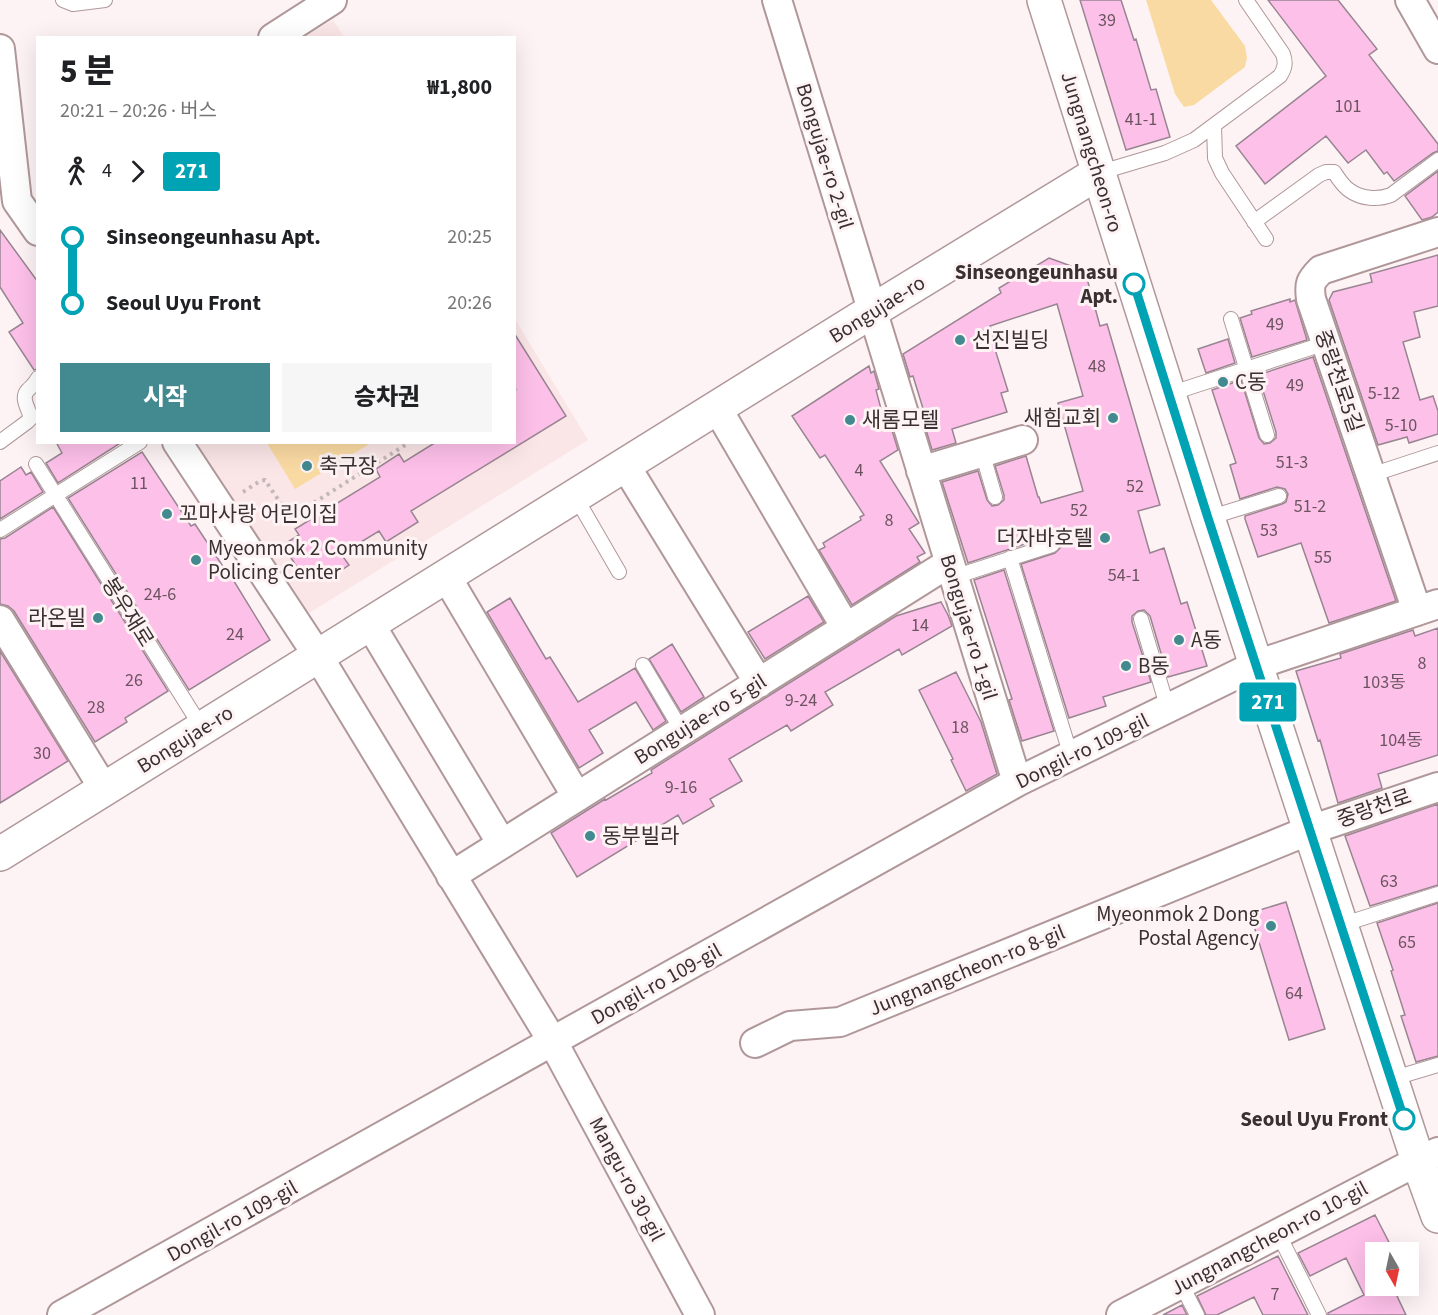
<!DOCTYPE html>
<html lang="ko">
<meta charset="utf-8">
<style>
:root{--surface:#fff;--page:#f6f6f6;--text:#202124;--muted:#757577;--accent:#428990}
body{margin:0;font-family:"Source Sans 3","Noto Sans KR",sans-serif;background:var(--page);color:var(--text);height:100vh;display:flex;flex-direction:column;font-size:22px;white-space:nowrap}
*{box-sizing:border-box;margin:0}
p{font-size:20px;color:var(--muted)}
.icon{flex:none;width:33px;height:33px;fill:none;stroke:currentColor;stroke-width:2;stroke-linecap:round;stroke-linejoin:round}
.map{position:relative;flex:1;overflow:hidden}
.sheet{position:absolute;left:36px;top:36px;width:480px;height:408px;display:flex;flex-direction:column;background:var(--surface);border-radius:0px;box-shadow:0 6px 24px #0002}
.sheet>*{flex:none}
.badge{padding:0 12px;border-radius:4px;font-size:21px;line-height:39px}
.needle{width:39px;rotate:171deg}
.tools{position:absolute;left:1365px;top:1242px;display:grid;gap:12px}
.tools a{display:grid;place-items:center;width:54px;height:54px;border-radius:0px;background:var(--surface);box-shadow:0 6px 24px #0002;font-size:30px}
.map>.badge{position:absolute;translate:-50% -50%;box-shadow:0 0 0 3px #fff}
.legs{display:flex;align-items:center;gap:9px;height:66px;padding:0 24px;font-size:20px}
.legs p{margin-inline-start:auto}
.headline{display:flex;align-items:center;justify-content:space-between;height:102px;padding:0 24px}
h1{font-size:33px;font-weight:800;line-height:45px}
.button{display:flex;gap:12px;margin-top:auto;padding:12px 24px}
.button a{flex:1;height:69px;border-radius:0px;background:var(--accent);color:#fff;font-size:24px;font-weight:800;line-height:69px;text-align:center}
.button a+a{background:var(--page);color:var(--text)}
ul{padding:0 24px;list-style:none}
li{display:flex;align-items:center;gap:21px;height:66px;font-size:22px}
li i{display:grid;place-items:center;width:9px;height:100%;margin:0 8px;background:currentColor}
li i::after{content:'';width:15px;height:15px;margin:-8px;border:4px solid;border-radius:50%;background:var(--surface)}
li p{margin-inline-start:auto}
li:first-child i{background:linear-gradient(#0000 50%,currentColor 0)}
li:last-child i{background:linear-gradient(currentColor 50%,#0000 0)}
.map>svg:first-child{display:block}
</style>
<div class="map">
<svg width="1438" height="1315" viewBox="0 0 1438 1315">
<rect width="100%" height="100%" fill="#fef3f4"/>
<path fill="#fbe6e7" d="M333 20 344 37H304Z
M515 319 588 440 298 620 189 443 514 442Z"/>
<path fill="#fadaa3" d="M1146 0H1211L1245 46 1247 58 1245 67 1194 105 1184 107 1175 94Z
M267 443H371L295 489Z"/>
<path fill="#fdc0e9" stroke="#988591" stroke-width="1.5" d="M1080 0H1121L1134 40 1136 39 1151 90 1156 89 1170 137 1126 150Z
M1268 0H1338L1377 49 1369 55 1438 144V151L1433 153 1394 181 1387 172 1384 174 1366 150 1348 163 1326 136 1265 184 1236 146 1326 76Z
M1438 171V212L1432 217 1422 220 1405 196Z
M0 230 38 282V369L34 370 9 332 23 323 0 287Z
M1438 255V306L1414 312 1420 337 1403 342 1420 400 1433 396 1438 411V434L1409 443 1407 437 1378 445 1329 300 1333 292 1372 282 1370 274Z
M1049 258 1085 271 1100 326 1107 324 1160 505 1138 511 1150 553 1164 548 1181 604 1187 602 1207 666 1168 677 1150 616 1144 610 1138 611 1132 616V622L1151 682 1103 697 1106 706 1069 718 1021 564 1055 553 1061 547 1060 542 1054 536H1049L968 563 942 482 978 471 987 500 992 506 998 505 1004 500V495L995 466 1026 456 1038 497H1039L1041 503 1083 491 1058 403 1083 396 1057 304 990 326 996 345 994 346 1008 391 1001 393 1007 412 952 429 956 443 932 450 922 416 925 415 913 376 910 377 903 354 1001 293 999 288Z
M1290 299V302L1295 300 1307 340 1252 357 1240 318 1252 314 1251 311Z
M514 333 566 416 411 511 418 522 386 542 379 531 341 554 349 565 327 580 319 567 303 577 283 545 299 535 295 529 380 477 376 469 399 454 404 462 436 442H514Z
M1228 339 1235 363 1206 373 1198 349Z
M1313 357 1396 601 1329 623 1301 543 1258 557 1245 519V516L1282 504 1286 502 1288 494 1285 489 1277 487 1240 499 1230 465 1236 463 1212 390 1241 380 1259 438 1264 444 1270 443 1276 438V432L1258 375Z
M869 366 871 373 874 371 879 389 876 390 886 428 891 427 898 450 880 461 919 523 909 529 925 553 917 557 920 562 852 605 819 550 825 547 823 543 861 520 860 517 864 515 825 455 820 458 792 416Z
M56 442H122L58 483 46 463 62 453Z
M142 452 191 526 195 524 228 574 229 573 270 640 189 690 68 498Z
M21 467 26 475 31 472 43 492 0 519V481Z
M53 507 168 691 125 718 127 722 95 742 14 611 8 606 0 604V539L5 538Z
M1004 570 1054 731 1022 741 1009 700 1012 699 974 580Z
M808 596 824 622 765 659 748 632Z
M510 598 546 659 550 657 578 702 635 668 666 721 653 730 636 702 634 703 589 730 603 753 579 768 487 612Z
M941 602 948 615 952 626 902 655 899 649 825 692 833 705 791 731 787 725 729 759 742 781 710 799 714 806 683 824 678 815 577 877 551 833 605 799 606 800 652 773 651 770 896 616Z
M1438 628V755L1378 774 1382 788 1338 803 1320 740 1318 741 1296 671 1341 658 1340 654 1413 630 1415 636Z
M672 644 704 697 681 712 649 659Z
M0 651 68 761 0 803Z
M956 672 981 722 997 774 966 791 951 760 953 759 919 690Z
M1438 804V885L1370 906 1345 836Z
M1286 902 1325 1029 1289 1040 1250 913Z
M1438 903V1056L1416 1062 1401 1016 1405 1015 1391 971 1393 970 1377 923Z
M1375 1215 1394 1252H1376V1286H1396L1401 1294 1397 1296 1406 1315H1328V1313L1364 1295 1346 1258 1310 1276 1298 1253Z
M1278 1256 1308 1315H1263L1254 1297 1217 1315H1206L1197 1296 1199 1295Z
M1182 1305 1187 1315H1163Z"/>
<g fill="none" stroke-linecap="round" stroke-linejoin="round">
<g stroke="#b0989a" stroke-width="16">
<path id="service" d="M63 0 73 4 105 0
M1214 125 1215 158 1222 173 1266 239
M1098 173 1165 153 1194 140 1280 76C1285 68 1286 63 1283 54L1246 0
M1254 222 1319 175 1326 172H1334C1338 178 1343 186 1349 190 1361 199 1378 200 1391 195L1438 160
M1231 319 1267 435
M1169 394 1326 343
M0 442 27 422 31 418C29 409 20 398 28 390 32 386 35 384 38 378
M982 452 995 497
M36 464 202 728
M1371 475 1438 453
M575 496 619 572
M1208 518 1279 496
M0 530 140 442
M1010 558 1071 756
M954 577 1052 545
M1141 619 1168 709
M643 665 682 731
M1341 925 1438 894
M1391 1079 1438 1065
M1278 1233 1319 1315
M1181 1284 1197 1315"/>
</g>
<g stroke="#b0989a" stroke-width="32">
<path id="minor" d="M777 0 1017 782
M1410 0 1438 49
M273 38 332 0
M0 49 17 201 38 231
M717 408 846 628
M177 442 318 656 553 1042 700 1315
M625 465 759 683
M921 471 1023 440
M446 576 577 797
M1417 611 1311 299C1309 284 1310 281 1321 270L1438 232
M0 620 104 789
M370 624 502 844
M451 876 949 563
M755 1043 790 1026 840 1022 1310 830 1438 787
M62 1315 1017 782 1256 665 1438 604
M1121 1315 1418 1161 1438 1152"/>
</g>
<g stroke="#b0989a" stroke-width="36">
<path id="tertiary" d="M0 854 872 311 1098 173"/>
</g>
<g stroke="#b0989a" stroke-width="36">
<path id="secondary" d="M1044 0 1208 518 1418 1161 1438 1216"/>
</g>
<path stroke="#c2b8b9" stroke-width="4" stroke-dasharray="3 4.5" stroke-linecap="butt" d="M514 390 517 388
M243 492 260 481 265 480 288 514 289 516H293L410 442"/>
<use href="#service" stroke="#fff" stroke-width="14"/>
<use href="#minor" stroke="#fff" stroke-width="28"/>
<use href="#tertiary" stroke="#fff" stroke-width="33"/>
<use href="#secondary" stroke="#fff" stroke-width="33"/>
</g>
<g fill="none" stroke-linecap="round" stroke-linejoin="round">
<g stroke="#fff" stroke-width="14">
<path id="line-1" d="M1134 284 1208 518 1404 1119"/>
</g>
<use href="#line-1" stroke="#00a3b4" stroke-width="9"/>
</g>
<g fill="#fff" stroke="#00a3b4" stroke-width="3">
<circle cx="1134" cy="284" r="10"/>
<circle cx="1404" cy="1119" r="10"/>
</g>
<g fill="#428990" stroke="#fef3f4" stroke-width="2">
<circle cx="960" cy="340" r="6"/>
<circle cx="1223" cy="382" r="6"/>
<circle cx="1113" cy="418" r="6"/>
<circle cx="850" cy="420" r="6"/>
<circle cx="307" cy="466" r="6"/>
<circle cx="167" cy="514" r="6"/>
<circle cx="1105" cy="538" r="6"/>
<circle cx="196" cy="560" r="6"/>
<circle cx="98" cy="618" r="6"/>
<circle cx="1179" cy="640" r="6"/>
<circle cx="1126" cy="666" r="6"/>
<circle cx="590" cy="836" r="6"/>
<circle cx="1271" cy="926" r="6"/>
</g>
<g text-anchor="middle" stroke-width="6" stroke-linejoin="round" paint-order="stroke">
<g font-size="18" fill="#6b545f">
<text x="1107" y="26">39</text>
<text x="1348" y="112">101</text>
<text x="1141" y="125">41-1</text>
<text x="1275" y="330">49</text>
<text x="1097" y="372">48</text>
<text x="1295" y="391">49</text>
<text x="1384" y="399">5-12</text>
<text x="1401" y="431">5-10</text>
<text x="1292" y="468">51-3</text>
<text x="859" y="476">4</text>
<text x="139" y="489">11</text>
<text x="1135" y="492">52</text>
<text x="1310" y="512">51-2</text>
<text x="1079" y="516">52</text>
<text x="889" y="526">8</text>
<text x="1269" y="536">53</text>
<text x="1323" y="563">55</text>
<text x="1124" y="581">54-1</text>
<text x="160" y="600">24-6</text>
<text x="920" y="631">14</text>
<text x="235" y="640">24</text>
<text x="1422" y="669">8</text>
<text x="134" y="686">26</text>
<text x="1384" y="688">103동</text>
<text x="801" y="706">9-24</text>
<text x="96" y="713">28</text>
<text x="960" y="733">18</text>
<text x="1401" y="746">104동</text>
<text x="42" y="759">30</text>
<text x="681" y="793">9-16</text>
<text x="1389" y="887">63</text>
<text x="1407" y="948">65</text>
<text x="1294" y="999">64</text>
<text x="1275" y="1300">7</text>
</g>
<g font-size="21" fill="#3a3031" stroke="#fef3f4">
<text transform="translate(1092 152) rotate(73)" y="7">Jungnangcheon-ro</text>
<text transform="translate(825 156) rotate(73)" y="7">Bongujae-ro 2-gil</text>
<text transform="translate(877 309) rotate(-32)" y="7">Bongujae-ro</text>
<text transform="translate(1339 381) rotate(71)" y="7">중랑천로5길</text>
<text transform="translate(128 612) rotate(58)" y="7">봉우재로</text>
<text transform="translate(969 627) rotate(73)" y="7">Bongujae-ro 1-gil</text>
<text transform="translate(700 719) rotate(-32)" y="7">Bongujae-ro 5-gil</text>
<text transform="translate(185 739) rotate(-32)" y="7">Bongujae-ro</text>
<text transform="translate(1082 751) rotate(-26)" y="7">Dongil-ro 109-gil</text>
<text transform="translate(1374 808) rotate(-19)" y="7">중랑천로</text>
<text transform="translate(967 970) rotate(-22)" y="7">Jungnangcheon-ro 8-gil</text>
<text transform="translate(656 984) rotate(-29)" y="7">Dongil-ro 109-gil</text>
<text transform="translate(627 1179) rotate(62)" y="7">Mangu-ro 30-gil</text>
<text transform="translate(232 1221) rotate(-29)" y="7">Dongil-ro 109-gil</text>
<text transform="translate(1269 1238) rotate(-28)" y="7">Jungnangcheon-ro 10-gil</text>
</g>
<g font-size="21" font-weight="bold" fill="#3a3031" stroke="#fef3f4" text-anchor="end">
<text x="1118" y="279">Sinseongeunhasu<tspan x="1118" dy="24">Apt.</tspan></text>
<text x="1388" y="1126">Seoul Uyu Front</text>
</g>
<g font-size="21" fill="#3a3031" stroke="#fef3f4" text-anchor="start">
<text x="972" y="347">선진빌딩</text>
<text x="1235" y="389">C동</text>
<text x="1101" y="425" text-anchor="end">새힘교회</text>
<text x="862" y="427">새롬모텔</text>
<text x="319" y="473">축구장</text>
<text x="179" y="521">꼬마사랑 어린이집</text>
<text x="1093" y="545" text-anchor="end">더자바호텔</text>
<text x="208" y="555">Myeonmok 2 Community<tspan x="208" dy="24">Policing Center</tspan></text>
<text x="86" y="625" text-anchor="end">라온빌</text>
<text x="1191" y="647">A동</text>
<text x="1138" y="673">B동</text>
<text x="602" y="843">동부빌라</text>
<text x="1259" y="921" text-anchor="end">Myeonmok 2 Dong<tspan x="1259" dy="24">Postal Agency</tspan></text>
</g>
</g>
</svg>
<div class="tools">
<a><svg class="needle" viewBox="-14 -14 28 28"><path d="M0-13l5 13h-10z" fill="#e53935"/><path d="M0 13l5-13h-10z" fill="#757577"/></svg></a>
</div>
<b class="badge" style="left:1268px;top:702px;background:#00a3b4;color:#fff">271</b>
<section class="sheet">
<div class="headline"><div><h1>5 분</h1><p>20:21 – 20:26 · 버스</p></div><b>₩1,800</b></div>
<div class="legs"><svg class="icon" aria-label="walk" viewBox="0 0 24 24"><circle cx="13" cy="4" r="2"/><path d="M13 8l-2 6 4 7M11 14l-3 7M7 12l3-4h3l4 4"/></svg>4<svg class="icon" aria-label="forward" viewBox="0 0 24 24"><path d="M9 5l7 7-7 7"/></svg><b class="badge" style="background:#00a3b4;color:#fff">271</b></div>
<ul>
<li><i style="color:#00a3b4"></i><b>Sinseongeunhasu Apt.</b><p>20:25</p></li>
<li><i style="color:#00a3b4"></i><b>Seoul Uyu Front</b><p>20:26</p></li>
</ul>
<div class="button"><a>시작</a><a>승차권</a></div>
</section>
</div>
